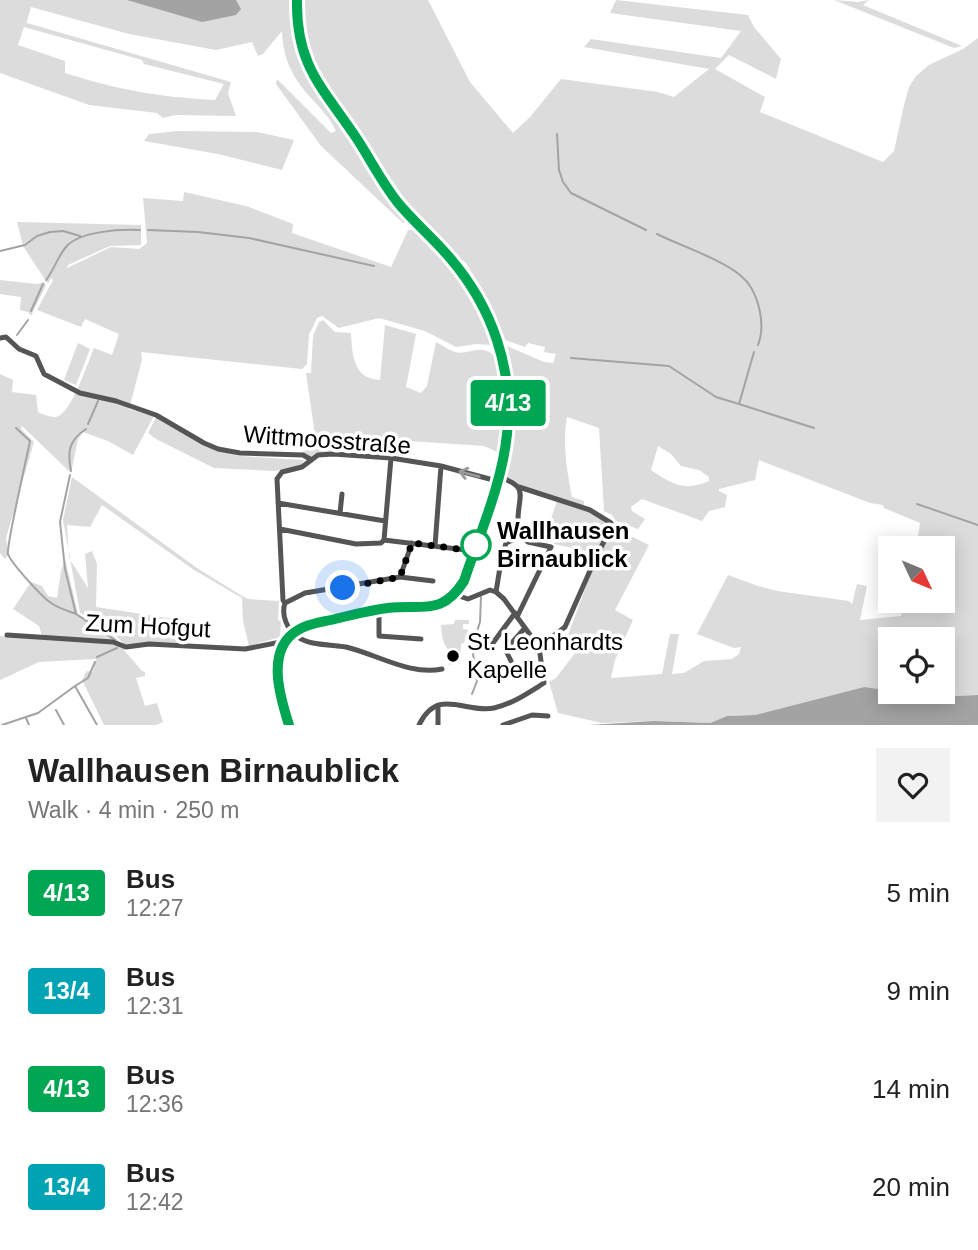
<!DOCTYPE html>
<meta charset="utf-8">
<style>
:root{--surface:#fff;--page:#f2f2f2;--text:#222;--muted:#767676}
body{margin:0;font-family:Helvetica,sans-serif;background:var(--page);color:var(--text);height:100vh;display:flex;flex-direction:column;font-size:26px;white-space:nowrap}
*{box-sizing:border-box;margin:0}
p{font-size:23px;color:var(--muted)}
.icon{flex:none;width:38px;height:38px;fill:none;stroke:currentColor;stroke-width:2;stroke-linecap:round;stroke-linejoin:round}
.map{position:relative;height:725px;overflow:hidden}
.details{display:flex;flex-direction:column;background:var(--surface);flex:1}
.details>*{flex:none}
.badge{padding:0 14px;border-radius:5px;font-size:24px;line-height:46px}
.needle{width:46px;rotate:134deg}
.fabs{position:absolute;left:878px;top:536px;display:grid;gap:14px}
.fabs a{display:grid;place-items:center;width:77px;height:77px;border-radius:0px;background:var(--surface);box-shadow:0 4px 18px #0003;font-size:35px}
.you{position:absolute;width:35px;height:35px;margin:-18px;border:5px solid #fff;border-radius:50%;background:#1a73e8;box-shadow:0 0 0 10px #1a73e833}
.map>.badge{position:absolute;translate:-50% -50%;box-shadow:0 0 0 4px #fff}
.round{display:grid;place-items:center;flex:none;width:74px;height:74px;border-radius:0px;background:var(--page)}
.overview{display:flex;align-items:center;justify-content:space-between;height:119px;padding:0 28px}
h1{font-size:33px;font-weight:800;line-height:52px}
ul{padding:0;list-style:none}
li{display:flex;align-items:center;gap:21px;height:98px;padding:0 28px}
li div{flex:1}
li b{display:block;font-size:26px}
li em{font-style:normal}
li .badge{min-width:77px;font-weight:700;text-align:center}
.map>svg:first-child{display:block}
</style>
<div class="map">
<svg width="978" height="725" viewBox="0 0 978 725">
<rect width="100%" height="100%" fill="#fff"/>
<path fill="#dcdcdc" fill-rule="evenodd" d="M0 0H293C293 13 294 49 299 60 303 70 316 87 322 98L327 97 303 44 299 0H428L470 82 513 133 530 117 561 79 658 92 674 97 709 69 584 47 591 39 721 58 741 31 610 13 616 0 748 15 754 27 781 59 776 79 729 55 715 69 765 97 760 112 883 162 894 151 904 105 909 87 916 76 929 65 963 49 978 38V695L935 697 893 691H943V639H891V691L864 687 755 715 727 716 710 723 655 721 602 723 558 713 549 682 556 678 575 653 567 638 592 570 612 527 649 545 615 610 633 620 615 660 611 678 662 674 670 634H679L672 674 684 673 704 661 732 659 739 654 741 647 734 648 697 634 728 575 758 586 777 591 849 601 852 604 857 584 867 586 860 620 901 616 904 600H943V548H916L920 523 884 508 883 505 870 503 759 460 755 480 719 489V491L727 495 725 507 709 511 702 521 642 499 631 507 632 511 645 519 638 529 616 521 612 515 604 511 599 428 567 417C562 443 567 471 572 497L584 501V508L503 479C516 436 519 390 507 346L544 362 553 363 556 354 544 352 545 347 528 343 525 347 505 340 489 301 466 263 414 221 403 223 321 146 276 84 277 79 331 133 336 131C330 118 322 110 313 100 293 79 283 60 282 31L263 54 258 56 252 42 216 50 129 34 31 7 26 25 27 23 231 82 228 93 236 116 175 115 163 118 157 113 89 105 0 73ZM24 27 142 60 144 64 224 84 215 100C158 97 119 90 65 73V61L18 45ZM658 446 671 454 681 466 699 470 709 477V481C684 492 672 484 651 470Z
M834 0 858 2 869 0 863 5 962 46 954 48Z
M177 131 257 132 294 140 282 170 218 154 144 141 149 134Z
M184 192 246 206 293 224 292 233 391 267 408 230H416C451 263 477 299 495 343L492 345 476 344 456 347 425 331 379 318 339 328 322 316 317 318 309 335 307 364 302 369 141 352 142 360 129 409 154 416 133 455 108 441 83 432 78 439 71 473 22 426 21 429 34 442 6 538 9 554 5 559 0 553V374L13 380 12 392 36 395 38 412C42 414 50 417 55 417 71 417 88 361 94 348L112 355 119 334 85 319 81 327 37 310 53 280 51 278 48 284 23 246 17 222 141 225V245L110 246 68 265 67 268 111 247 139 249 147 243 143 198 183 201Z
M0 280 37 284 44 282 46 285 31 316 28 312 20 310 21 297 0 294Z
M323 320 335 332 351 333C352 354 353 379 380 380L385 325 416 334 406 387 421 393 427 386 436 342C442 345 449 350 455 352 466 355 476 347 487 351 512 360 502 431 500 453L484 446 333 436V454L309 458 299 453 319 446 315 435 306 373H311L313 336 319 322Z
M78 343 90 349 76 385 64 380Z
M156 417 217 451 239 456 304 460 301 466 275 471 214 468 156 439 148 433Z
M72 477 197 568 242 596 248 599 279 601 278 620 281 622 280 637 249 646 243 621 242 598 194 570 102 505 90 527 67 525 69 558 88 588 85 554 92 551 97 564 96 607 187 621 185 643 149 642 126 646 108 628 80 613 63 520Z
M557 501C574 506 601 510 610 526L595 553 554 544 557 533 547 530Z
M65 559 78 614 107 630 124 646 42 636 39 626 13 609 31 582 42 586 48 596 57 598 61 571Z
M455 620H469V624H463V629L468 630 464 643 461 644 460 661 449 665V658L454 660 457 655C443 650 442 638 441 625L454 624Z
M0 636 113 643 126 648 124 650 142 671 145 672V676L136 678 145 706 157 703 163 722 156 725H104L82 680 87 671 93 672 96 659 39 662 0 680Z"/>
<path fill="#a3a3a3" d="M127 0H236L241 9 236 15 202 22Z
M864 687 935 697 978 695V725H589L654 721 710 723 727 716 755 715Z"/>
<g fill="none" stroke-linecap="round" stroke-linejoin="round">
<path stroke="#a3a3a3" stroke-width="2" d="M557 134 559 170 563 182 571 193 646 230
M148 230 198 232 249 238 374 266
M657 234C681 246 721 259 740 275 759 290 766 324 758 345
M0 251 25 245 37 236 50 232 63 231 80 236
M46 280C54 270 58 256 66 247 79 231 121 229 140 230
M31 311 43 284
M17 335 28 320
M571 358 669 366 716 397 739 404 754 352
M739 404 814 428
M88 424 98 401
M16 428 30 441C27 456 6 547 8 554 11 563 42 597 51 603 58 608 68 611 76 614
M71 471C67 452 69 440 86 429
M70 475 60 522 65 569 76 614 115 640
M917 504 978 525
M97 657 117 648
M95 662 88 678 75 686 97 725
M472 694 477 681 472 647 480 622 481 597
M56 710 64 725
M26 718 29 725
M2 725 38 713 75 686"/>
<path stroke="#555" stroke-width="5" d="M0 338 6 337 19 349 36 356 44 374 80 393 116 401 156 415 204 443 218 449 240 453 303 455 310 459
M519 487 590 510 611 523V528L597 555 565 627 539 647
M278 503 385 521
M340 513 342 494
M280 529 356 544 381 543 384 540 474 551
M384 540 391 458
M435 546 441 466
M400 577 433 581
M496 592 501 561 506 543 520 537C519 531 518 525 518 520 518 495 530 487 499 477
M285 603 305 593 400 577 412 543
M379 609V636L421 639
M517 617 551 547 528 542 520 537
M7 635 113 642 126 647 149 644 245 649 286 641
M490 647 515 613
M511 661 507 653 508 647 525 628
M442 669C411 676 376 654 346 647 331 644 310 646 298 637 287 630 281 615 285 603L283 600 277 479 282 472 302 467 318 455 333 454 391 458 441 466 497 481
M438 707V725
M419 725C438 686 465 714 494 708 512 704 528 693 544 683L539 647 504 599 496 592 490 590 468 599 456 595
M503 725 532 715 548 716"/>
<path stroke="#222" stroke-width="7" d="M289 725C280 697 266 649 298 629 309 623 323 622 335 619 352 615 370 610 388 608 423 604 442 616 465 581 480 533 502 484 507 434 514 369 492 307 450 258 434 239 415 223 399 204 381 182 369 156 353 133 321 85 296 63 297 0"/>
</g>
<defs><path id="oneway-shaft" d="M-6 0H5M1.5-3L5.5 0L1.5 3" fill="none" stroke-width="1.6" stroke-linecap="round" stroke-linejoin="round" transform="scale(1.75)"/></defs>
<use stroke="#999" href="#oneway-shaft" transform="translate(469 474) rotate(-165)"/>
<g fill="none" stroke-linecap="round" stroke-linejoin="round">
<g stroke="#fff" stroke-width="16">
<path id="line" d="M289 725C280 697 265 649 298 630 309 623 323 622 335 619 352 615 370 610 388 608 423 604 442 616 464 581 480 533 502 484 507 434 514 369 492 307 450 258 434 239 415 223 399 204 381 182 369 156 353 133 320 85 296 63 297 0"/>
</g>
<use href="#line" stroke="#00a651" stroke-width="10"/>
<path stroke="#000" stroke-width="7" stroke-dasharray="0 12.6" d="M343 588 400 577 412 543 474 551 476 545"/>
</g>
<circle fill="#fff" stroke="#00a651" stroke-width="3.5" cx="476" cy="545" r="14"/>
<circle fill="#000" stroke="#fff" stroke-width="2.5" cx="453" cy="656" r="7"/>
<g text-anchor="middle" stroke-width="7" stroke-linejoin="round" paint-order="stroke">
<g font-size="24" fill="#000" stroke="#fff">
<text transform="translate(327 440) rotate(4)" y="8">Wittmoosstraße</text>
<text transform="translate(148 626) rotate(3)" y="8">Zum Hofgut</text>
</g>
<g font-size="24" font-weight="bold" fill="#000" stroke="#fff" text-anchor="start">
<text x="497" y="539">Wallhausen<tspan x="497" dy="28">Birnaublick</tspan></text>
</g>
<g font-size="24" fill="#000" stroke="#fff" text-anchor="start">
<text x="467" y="650">St. Leonhardts<tspan x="467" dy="28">Kapelle</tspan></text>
</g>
</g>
</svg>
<div class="fabs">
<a><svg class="needle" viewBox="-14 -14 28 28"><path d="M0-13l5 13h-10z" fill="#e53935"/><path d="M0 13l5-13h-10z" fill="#767676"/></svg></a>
<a><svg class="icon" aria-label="locate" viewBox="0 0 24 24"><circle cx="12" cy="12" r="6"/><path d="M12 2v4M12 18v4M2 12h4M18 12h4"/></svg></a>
</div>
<div class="you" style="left:343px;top:588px"></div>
<b class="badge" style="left:508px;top:403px;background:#00a651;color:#fff">4/13</b>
</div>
<section class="details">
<div class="overview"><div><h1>Wallhausen Birnaublick</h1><p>Walk · 4 min · 250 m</p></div><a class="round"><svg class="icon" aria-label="heart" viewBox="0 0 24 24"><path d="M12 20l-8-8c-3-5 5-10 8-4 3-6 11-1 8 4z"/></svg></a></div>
<ul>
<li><span class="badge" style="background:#00a651;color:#fff">4/13</span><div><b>Bus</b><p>12:27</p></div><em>5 min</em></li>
<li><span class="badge" style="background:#00a3b4;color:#fff">13/4</span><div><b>Bus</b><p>12:31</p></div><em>9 min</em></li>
<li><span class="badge" style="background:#00a651;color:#fff">4/13</span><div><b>Bus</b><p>12:36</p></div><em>14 min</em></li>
<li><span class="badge" style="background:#00a3b4;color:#fff">13/4</span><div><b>Bus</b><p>12:42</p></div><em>20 min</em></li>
</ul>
</section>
